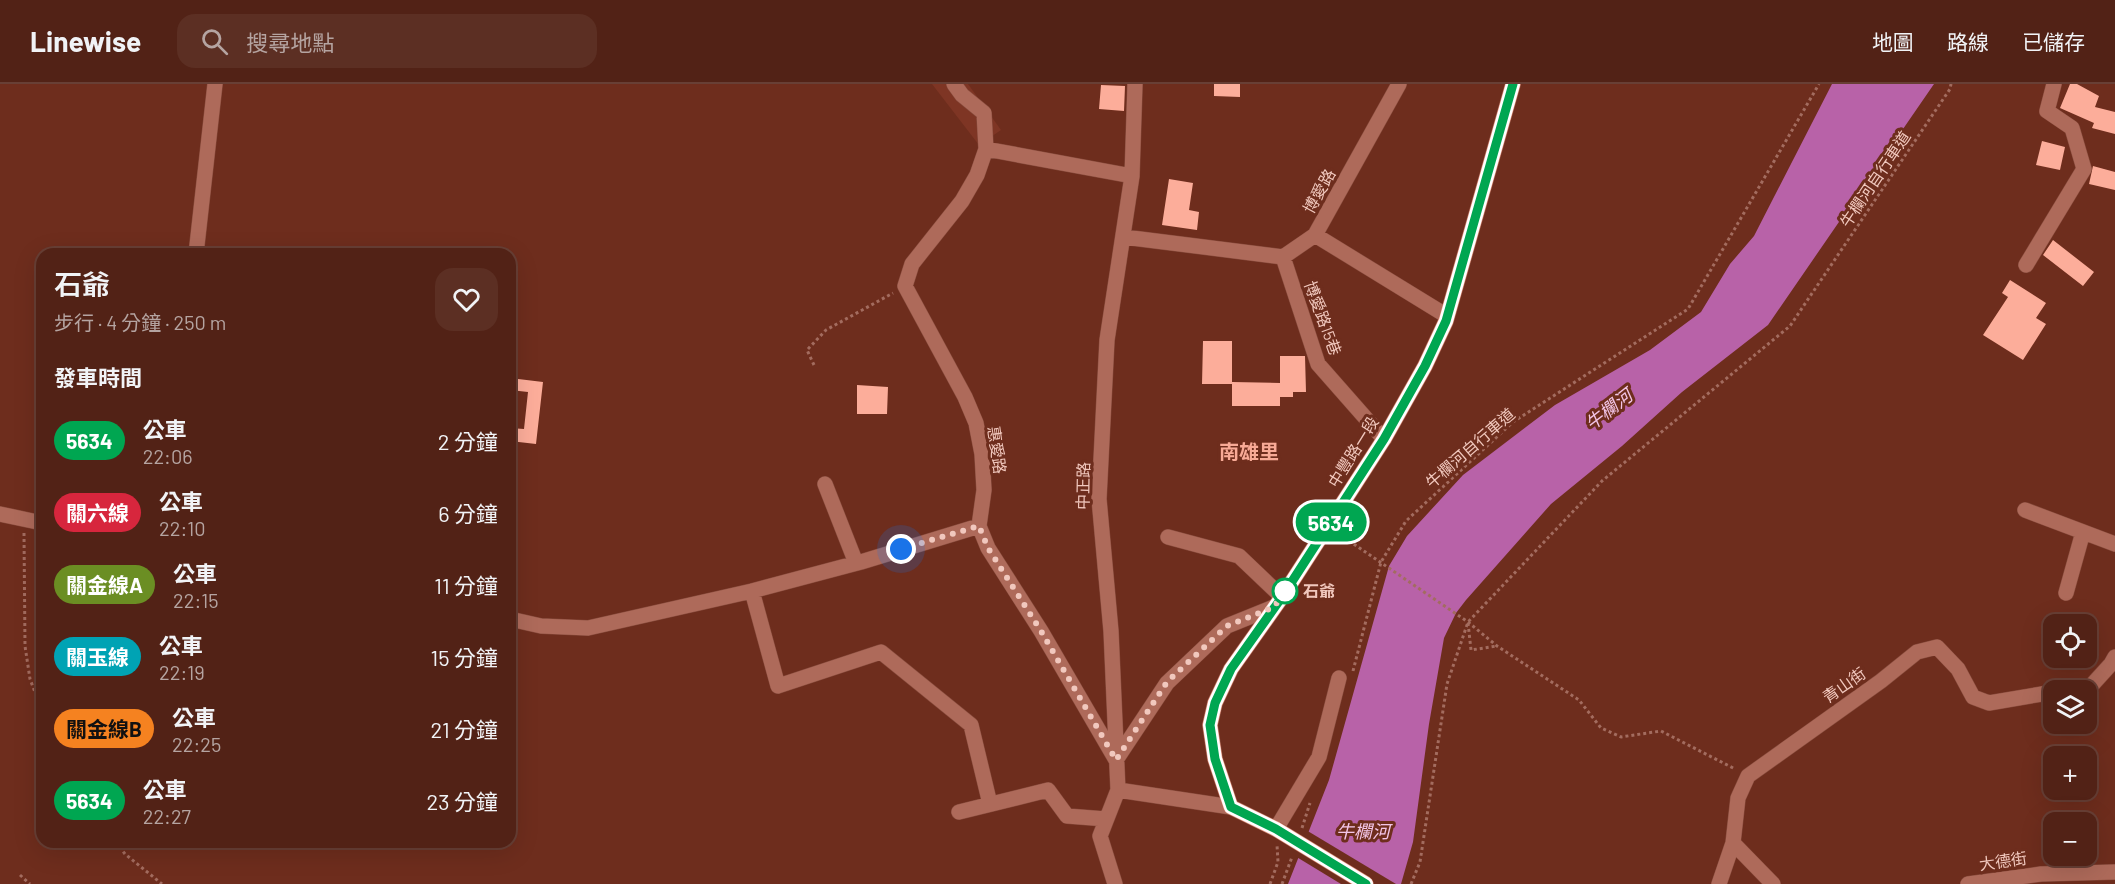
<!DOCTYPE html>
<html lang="zh-TW">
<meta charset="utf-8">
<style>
:root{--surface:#522216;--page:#5c2f23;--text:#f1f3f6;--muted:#b5a4a1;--line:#683f35}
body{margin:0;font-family:Barlow,"Noto Sans TC",sans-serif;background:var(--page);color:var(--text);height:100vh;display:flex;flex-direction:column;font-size:22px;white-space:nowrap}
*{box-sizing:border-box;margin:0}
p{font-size:20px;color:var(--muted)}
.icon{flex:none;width:33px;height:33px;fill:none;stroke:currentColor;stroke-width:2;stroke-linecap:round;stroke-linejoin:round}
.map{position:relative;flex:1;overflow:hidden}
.panel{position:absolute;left:36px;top:164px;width:480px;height:600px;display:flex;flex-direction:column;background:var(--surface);border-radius:18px;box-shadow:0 6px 24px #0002,0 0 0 2px var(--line)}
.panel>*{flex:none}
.badge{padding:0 12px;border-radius:20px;font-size:21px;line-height:39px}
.controls{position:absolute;left:2043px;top:530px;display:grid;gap:12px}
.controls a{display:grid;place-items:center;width:54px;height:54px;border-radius:12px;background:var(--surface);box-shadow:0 6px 24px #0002,0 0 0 2px var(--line);font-size:30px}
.you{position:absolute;width:30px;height:30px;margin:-15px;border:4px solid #fff;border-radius:50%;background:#1a73e8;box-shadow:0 0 0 9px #1a73e833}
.map>.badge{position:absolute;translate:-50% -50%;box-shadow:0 0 0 3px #fff}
h2{padding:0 18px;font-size:22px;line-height:54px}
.round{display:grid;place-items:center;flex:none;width:63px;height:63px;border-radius:18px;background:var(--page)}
.head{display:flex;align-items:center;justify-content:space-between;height:102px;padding:0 18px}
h1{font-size:28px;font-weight:600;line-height:45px}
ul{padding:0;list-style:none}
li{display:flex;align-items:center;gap:18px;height:72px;padding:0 18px}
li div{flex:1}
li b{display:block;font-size:22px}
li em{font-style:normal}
li .badge{min-width:66px;font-weight:700;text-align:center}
header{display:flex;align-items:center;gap:36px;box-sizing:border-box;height:84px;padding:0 30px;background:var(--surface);border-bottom:2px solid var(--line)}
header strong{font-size:28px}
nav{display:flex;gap:33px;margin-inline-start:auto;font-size:21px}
.search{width:420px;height:54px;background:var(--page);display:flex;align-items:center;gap:15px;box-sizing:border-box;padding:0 21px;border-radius:18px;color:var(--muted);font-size:22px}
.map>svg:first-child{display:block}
</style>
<header>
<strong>Linewise</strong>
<div class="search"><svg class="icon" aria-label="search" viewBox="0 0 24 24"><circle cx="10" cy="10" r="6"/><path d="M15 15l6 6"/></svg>搜尋地點</div>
<nav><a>地圖</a><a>路線</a><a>已儲存</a></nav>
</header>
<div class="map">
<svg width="2115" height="800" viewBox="0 0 2115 800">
<rect width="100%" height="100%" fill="#6e2d1d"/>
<path fill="#7e3524" d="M932 0H968L1001 46 979 61Z"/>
<path fill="#b862a8" d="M1832 0H1934L1768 241 1682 308 1622 362 1551 420 1466 516 1456 529 1444 554 1429 640 1413 758 1401 800H1288L1329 696 1389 482 1407 452 1463 391 1555 321 1650 266 1701 228 1730 180 1754 152Z"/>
<path fill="#6e2d1d" d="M1306 746 1396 800H1341L1295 772Z"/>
<path fill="#fcad9a" d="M1214 0H1240V13L1214 12Z
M2070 0H2077L2099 12 2095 23 2115 28V50L2092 44 2094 39 2060 24Z
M1101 1 1125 2 1124 27 1099 25Z
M2042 57 2065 63 2060 86 2036 81Z
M2093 82 2115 88V106L2089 100Z
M1169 95 1193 99 1189 126 1199 128 1197 146 1162 141Z
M2053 156 2094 188 2083 202 2043 171Z
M2010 196 2046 219 2036 234 2046 240 2023 276 1983 251 2008 213 2002 209Z
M1203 257H1232V300H1202Z
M1280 272H1305L1306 308H1293V313H1280V322H1232V298L1280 299Z
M510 294 543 298 536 360 510 357V344L524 345 528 308 510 306Z
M857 301 888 303 887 330H857Z"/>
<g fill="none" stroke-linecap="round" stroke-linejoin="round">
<g stroke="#884c3d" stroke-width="16">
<path id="minor" d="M954 0 962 11 984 29 986 65
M1132 92 986 65 977 91 962 117 912 180 905 202 965 313 976 339 982 370 984 406 979 442 988 464 1041 547 1116 676 1167 599 1227 542 1274 523
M1315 151 1447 232
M1124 153 1283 173 1315 151 1399 0
M196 170 215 0
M1283 173 1318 280 1384 355
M2026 181 2084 85 2072 44 2047 27 2054 0
M825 400 856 479
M2025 426 2115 460
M0 430 42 439
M1168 453 1239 472 1282 513
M752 507 778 602 881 568 971 641 990 720
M2066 509 2083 448
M510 535 541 542 588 544 752 507 861 478 979 442
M2068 606 2091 602 2111 580 2115 573
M1118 706 1231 723
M959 728 1048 706 1067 732 1106 735
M1276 745 1319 673 1339 594
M1733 759 1773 800
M1115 800 1100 752 1118 706 1111 547 1099 415 1107 256 1132 92 1135 0
M1719 800 1733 759 1738 714 1748 692 1881 597 1917 568 1937 563 1958 585 1973 613 1989 619 2054 608
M1968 800 2041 790 2115 788"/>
</g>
<g stroke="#884c3d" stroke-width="16">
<path id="major" d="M1276 745 1231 723 1215 675 1210 641 1215 619 1231 585 1282 513 1384 355 1425 282 1446 237 1513 0"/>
</g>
<path stroke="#a36c5f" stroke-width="3" stroke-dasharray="3 3" stroke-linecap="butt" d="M814 281 807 266 826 246 893 209
M24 449 25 562 30 595 42 627
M1339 450 1468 538 1497 562 1579 616 1601 644 1621 653 1661 647 1735 685
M1468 539 1471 566 1497 562
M1353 587 1381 478 1406 437 1513 338 1688 225 1819 0
M1302 744 1310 719
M116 758 125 770 162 800
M20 791 30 800
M1270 800 1278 778 1277 761
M1282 800 1292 773
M1411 800 1420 778 1447 600 1468 538 1602 397 1790 242 1950 5 1951 0"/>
<use href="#minor" stroke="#ae6a5a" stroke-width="15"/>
<use href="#major" stroke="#f2a08c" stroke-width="15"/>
<g stroke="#884c3d" stroke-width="16" stroke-linecap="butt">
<path id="major-bridge" d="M1276 745 1366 800"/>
</g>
<use href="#major-bridge" stroke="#f2a08c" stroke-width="15"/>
</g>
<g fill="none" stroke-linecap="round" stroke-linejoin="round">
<g stroke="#fff" stroke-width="14">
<path id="line" d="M1366 800 1276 745 1231 723 1215 675 1210 641 1215 619 1231 585 1282 513 1384 355 1425 282 1446 237 1513 0"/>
</g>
<use href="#line" stroke="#00a651" stroke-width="9"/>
<path stroke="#f1c8be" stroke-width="6" stroke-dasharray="0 10.8" d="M901 465 979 442 988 464 1041 547 1116 676 1167 598 1227 542 1274 523 1285 507"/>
</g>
<circle fill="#fff" stroke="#00a651" stroke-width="3" cx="1285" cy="507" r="12"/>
<g text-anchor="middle" stroke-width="6" stroke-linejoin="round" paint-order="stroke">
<g font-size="16" fill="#f1c8be" stroke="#6e2d1d">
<text transform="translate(1875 95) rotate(-56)" y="6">牛欄河自行車道</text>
<text transform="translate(1319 107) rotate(-61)" y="6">博愛路</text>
<text transform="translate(1323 234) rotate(70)" y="6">博愛路15巷</text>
<text transform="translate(1470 364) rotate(-41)" y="6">牛欄河自行車道</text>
<text transform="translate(997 366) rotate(82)" y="6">惠愛路</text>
<text transform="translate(1353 368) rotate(-58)" y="6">中豐路一段</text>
<text transform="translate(1083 402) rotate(-89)" y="6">中正路</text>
<text transform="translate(1844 601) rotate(-35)" y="6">青山街</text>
<text transform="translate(2003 777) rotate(-8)" y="6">大德街</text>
</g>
<g font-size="16" font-weight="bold" fill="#f1c8be" stroke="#6e2d1d" text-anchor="start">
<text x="1303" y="513">石爺</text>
</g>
<g font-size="18" font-style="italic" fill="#f3c6e8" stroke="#6e2d1d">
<text transform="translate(1609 326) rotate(-38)" y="6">牛欄河</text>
<text x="1363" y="754">牛欄河</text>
</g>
<g font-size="20" font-weight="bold" fill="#f8aa96" stroke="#6e2d1d">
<text x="1249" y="375">南雄里</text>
</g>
</g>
</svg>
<div class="controls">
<a><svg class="icon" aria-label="locate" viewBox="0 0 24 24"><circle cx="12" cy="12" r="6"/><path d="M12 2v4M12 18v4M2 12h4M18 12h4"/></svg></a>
<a><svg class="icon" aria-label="layers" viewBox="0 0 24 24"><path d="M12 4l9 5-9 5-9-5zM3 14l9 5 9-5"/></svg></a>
<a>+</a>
<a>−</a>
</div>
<div class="you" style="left:901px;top:465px"></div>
<b class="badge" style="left:1331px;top:438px;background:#00a651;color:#fff">5634</b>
<section class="panel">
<div class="head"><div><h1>石爺</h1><p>步行 · 4 分鐘 · 250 m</p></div><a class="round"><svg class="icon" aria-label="heart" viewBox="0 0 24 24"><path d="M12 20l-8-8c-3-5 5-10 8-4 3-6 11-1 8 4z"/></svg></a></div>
<h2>發車時間</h2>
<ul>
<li><span class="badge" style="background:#00a651;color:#fff">5634</span><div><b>公車</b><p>22:06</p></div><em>2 分鐘</em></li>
<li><span class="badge" style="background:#d7263d;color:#fff">關六線</span><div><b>公車</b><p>22:10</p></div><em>6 分鐘</em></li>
<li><span class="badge" style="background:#6b8e23;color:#fff">關金線A</span><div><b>公車</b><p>22:15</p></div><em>11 分鐘</em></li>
<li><span class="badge" style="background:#00a3b4;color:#fff">關玉線</span><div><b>公車</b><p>22:19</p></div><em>15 分鐘</em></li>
<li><span class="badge" style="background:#f58220;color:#111">關金線B</span><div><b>公車</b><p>22:25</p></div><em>21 分鐘</em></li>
<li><span class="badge" style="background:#00a651;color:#fff">5634</span><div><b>公車</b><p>22:27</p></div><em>23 分鐘</em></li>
</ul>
</section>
</div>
